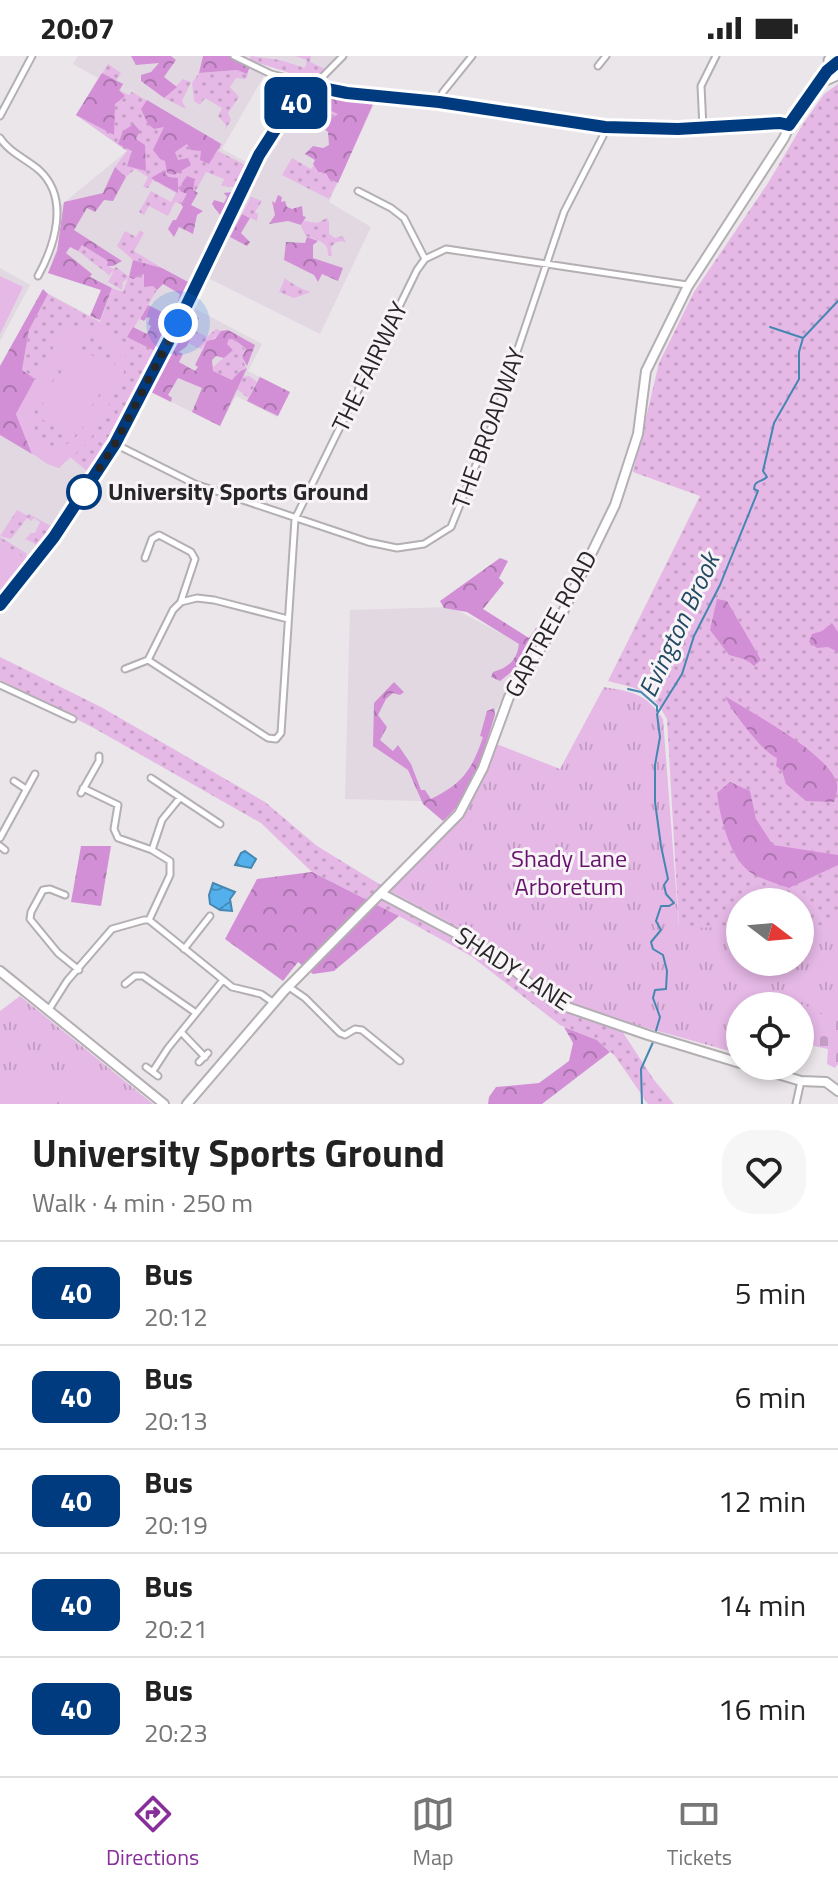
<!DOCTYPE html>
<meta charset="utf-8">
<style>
:root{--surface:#fff;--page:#f6f6f6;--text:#222;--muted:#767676;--line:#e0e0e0;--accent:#872e9a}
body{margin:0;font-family:"Titillium Web",sans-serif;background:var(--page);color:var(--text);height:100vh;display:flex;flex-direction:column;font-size:30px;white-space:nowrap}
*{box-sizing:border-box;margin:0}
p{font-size:26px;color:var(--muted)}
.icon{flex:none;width:44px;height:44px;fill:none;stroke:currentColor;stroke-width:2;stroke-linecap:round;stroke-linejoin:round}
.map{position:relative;height:1048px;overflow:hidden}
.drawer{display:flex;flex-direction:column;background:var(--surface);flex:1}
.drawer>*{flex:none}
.badge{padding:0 16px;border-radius:12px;font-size:28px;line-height:52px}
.needle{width:52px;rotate:106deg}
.buttons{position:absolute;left:726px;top:832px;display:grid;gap:16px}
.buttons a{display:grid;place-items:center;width:88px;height:88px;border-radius:50%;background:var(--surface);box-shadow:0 4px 12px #0003;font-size:40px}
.you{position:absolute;width:40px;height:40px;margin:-20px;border:6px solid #fff;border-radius:50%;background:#1a73e8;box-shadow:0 0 0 12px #1a73e833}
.map>.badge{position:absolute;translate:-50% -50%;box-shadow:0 0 0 4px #fff}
.round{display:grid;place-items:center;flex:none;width:84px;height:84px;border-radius:32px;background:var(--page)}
.overview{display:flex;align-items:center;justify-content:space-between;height:136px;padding:0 32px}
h1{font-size:38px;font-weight:700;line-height:60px}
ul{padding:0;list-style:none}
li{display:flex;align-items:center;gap:24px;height:104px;padding:0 32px;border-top:2px solid var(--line)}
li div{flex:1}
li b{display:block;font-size:30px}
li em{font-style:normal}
li .badge{min-width:88px;font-weight:700;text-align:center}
.status{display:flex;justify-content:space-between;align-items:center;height:56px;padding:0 40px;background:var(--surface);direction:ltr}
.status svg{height:22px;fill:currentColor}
.menu{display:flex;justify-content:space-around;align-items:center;height:112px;border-top:2px solid var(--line);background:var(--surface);font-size:22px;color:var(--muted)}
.menu a{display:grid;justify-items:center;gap:4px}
.menu .current{color:var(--accent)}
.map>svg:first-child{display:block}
</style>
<div class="status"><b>20:07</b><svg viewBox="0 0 49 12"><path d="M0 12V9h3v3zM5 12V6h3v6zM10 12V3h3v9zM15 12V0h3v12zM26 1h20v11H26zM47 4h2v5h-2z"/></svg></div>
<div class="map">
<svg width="838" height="1048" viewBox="0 0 838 1048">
<defs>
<pattern id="grass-dots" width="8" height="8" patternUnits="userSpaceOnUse" patternTransform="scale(2)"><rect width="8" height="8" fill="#e5b8e6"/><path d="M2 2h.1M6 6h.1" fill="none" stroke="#c49ec5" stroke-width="1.8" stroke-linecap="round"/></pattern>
<pattern id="forest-crowns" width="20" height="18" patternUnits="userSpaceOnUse" patternTransform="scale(2)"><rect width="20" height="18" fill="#d38fd6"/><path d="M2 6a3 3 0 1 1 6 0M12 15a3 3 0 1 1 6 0" fill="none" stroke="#ab75ae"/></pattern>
<pattern id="cemetery-stones" width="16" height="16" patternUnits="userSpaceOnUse" patternTransform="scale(2)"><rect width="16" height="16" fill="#e5b8e6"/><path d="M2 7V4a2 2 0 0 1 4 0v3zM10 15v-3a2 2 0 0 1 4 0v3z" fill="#c49ec5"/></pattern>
<pattern id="park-tufts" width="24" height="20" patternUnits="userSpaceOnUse" patternTransform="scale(2)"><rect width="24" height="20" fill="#e5b8e6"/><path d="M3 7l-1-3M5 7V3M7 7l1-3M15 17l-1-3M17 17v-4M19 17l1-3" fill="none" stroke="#c49ec5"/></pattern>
<pattern id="water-waves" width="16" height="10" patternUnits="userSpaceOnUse" patternTransform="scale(2)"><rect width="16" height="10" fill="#53b0ec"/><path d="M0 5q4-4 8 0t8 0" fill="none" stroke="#458fbf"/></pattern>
</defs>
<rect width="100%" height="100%" fill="#eae6ea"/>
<path fill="#e2d8e2" d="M78 0H223L265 18 222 93 250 108 205 200 107 384 46 478 0 538V312L42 234 90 260 101 234 48 217 59 186 62 167 61 149 127 95 76 59 98 22 73 8Z
M245 0H337L314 25Z
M321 38 375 46 329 146 371 171 320 278 208 222 264 108 296 60 311 43Z
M0 212 30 229 0 285Z
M194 252 262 288 248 315 290 336 277 361 236 340 220 370 151 336Z
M451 551 532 594 491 662 481 695 455 746 345 743 350 554Z"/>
<path fill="url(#grass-dots)" d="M251 0 280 4 305 12 307 4 295 0H311L310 6 325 13 314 25 249 4Z
M108 8 121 17 116 25 123 28 120 35 129 39 132 36 222 88 218 95 253 113 243 132 221 130 224 123 206 116 192 142H184L181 148 175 146 168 160 149 150 144 159 139 156 151 135 171 146 176 137 153 124 148 132 143 131 148 121 135 113 126 121 115 111 127 95 76 59Z
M237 14 248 18 246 23 236 22 230 31 239 41 228 57 231 64 225 74 226 69 218 60 222 52 205 42 200 49 194 45 192 27 199 17Z
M183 23 191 26 182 45 186 53 164 42Z
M838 28V863L824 871H800V846H740V872H679L667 663C651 633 639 633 608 625L700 440 633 416 659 307 694 236 768 127 803 68 824 38Z
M321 38 332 40 327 48 339 57 329 63 316 62 315 66 302 56 314 41Z
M292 102 311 113 314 109 317 116 326 117 330 123 337 127 329 143 282 119Z
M251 141 262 145 255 156 258 158 257 165 242 158Z
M327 162 329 166V178L335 182 343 180 346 187C339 183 334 187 331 192L332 200H328C329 185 318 185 306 180L301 170 304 165 317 167Z
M140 174 144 177 134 195 162 212 133 204 117 190 125 175 136 181Z
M82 189 108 205V210L114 213 116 211 132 223 144 218V230H153L157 234 128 281 155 295 108 382 87 415 70 401 59 412 32 398 17 361 14 359 35 324 22 314 29 274 48 238 100 266 112 232 123 236 128 222 123 226 122 234 108 226 114 214 109 219 78 195Z
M285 222C290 227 303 234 311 236L294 242 279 236Z
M216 273 221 275C215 284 207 285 201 293L188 287 194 274 207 281Z
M229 283 235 284 245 293 242 301 246 312 239 315 233 324 212 315 213 311 233 294 227 288Z
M249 320 257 326 248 342 237 333 243 321Z
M17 454 28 460 29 458 51 470 37 489 26 483 21 488 31 477H35L40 466 34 462 31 465 27 462 11 483 0 480Z
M0 481 26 497 27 503 0 538V533L21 500 0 486Z
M0 601 101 651 265 746 317 790 389 834 492 888 553 939 590 956 622 975 654 1024 674 1048H648L615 1000 597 984 560 969 471 900 399 860 312 816 261 767 92 671 0 624Z"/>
<path fill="url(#forest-crowns)" d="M131 0H171L176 4 164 21 177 31 164 42 141 25V19L151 16 159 7 136 9Z
M203 0H234L251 8 247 18 237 14 199 17Z
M102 17 123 28 119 34 125 40 115 48 114 79 76 59Z
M332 40 374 46 338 127 329 123 326 117 318 116 313 108 315 104 305 98 313 90 323 92 329 89 328 76 315 66 316 62 327 64 338 58 329 54 327 48Z
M147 44 221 88 209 108 200 104 201 95 191 94 187 88 175 96 178 104 188 102 191 109 174 119 167 117 165 105 160 103 153 94 164 71 154 73 148 68 141 53Z
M134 68 140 75 136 83 145 89 146 115 127 110 132 95 118 88 123 75Z
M115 111 126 121 113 145 104 144 95 156 87 152 74 174 122 205 113 210H107L108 205 82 189 78 195 70 191 66 197 92 218 90 221 112 232 100 264 90 260 101 234 48 217 57 195 64 146 103 137Z
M163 115 169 121 178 122V137L151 122Z
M187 120 195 123 193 134 198 137 191 149 203 155 197 159 193 178 179 171 174 181 168 173 173 164H176L183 151 181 148 187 138 180 135 182 127Z
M232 136 239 138 228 163 220 159 212 148 214 144 224 147 227 141 224 137Z
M278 139 282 141 281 146 285 145 287 151 292 153 302 150 303 160 306 161 301 169 288 165 269 168 275 159 272 145 275 147Z
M242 158 250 162 241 177 250 186 247 190 230 181Z
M307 181 318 185 313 189V202L343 212 338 225 322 218 318 226 314 219 284 204 286 186 305 187Z
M133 204 162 212 190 227 181 245H178L180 238 163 228 157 234 153 230 144 231V218L133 223 129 221Z
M43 233 48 238 29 274 22 314 35 323 16 358 32 398 0 379V310Z
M148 249 166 258 169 268 155 295 127 281 133 271 147 278 151 270 148 268 150 262 147 261 144 265 140 263Z
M191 258 199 262 187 290 179 296 183 298 179 306 195 315 198 311 195 309 207 285 215 283 221 275 228 274 255 289 247 310 242 301 246 293 235 284 229 283 227 288 233 294 224 302 216 300 212 304 213 315 232 324 240 315 247 312 220 370 192 356 202 332 178 322 168 339 172 342 171 346 151 336Z
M260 321 290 336 278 360 247 345Z
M500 502 508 505 499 522 504 527 483 553 529 582 542 563H549L515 613 500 625 491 621 493 616C508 612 517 604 519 588L467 556 444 552 440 545Z
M717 543 727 545 761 604 754 610 747 604 729 599 710 574Z
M832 567 838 576V596L828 591 817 592 809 586 812 578 822 575Z
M394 626 404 636 400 639 393 637 386 643 378 659 387 671 380 684 393 695 398 689 411 708 421 734H425L431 743C462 728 472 714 483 681L480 680 487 655 494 652 495 659C483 696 474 739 443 765L423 748 408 714 373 690 374 647Z
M725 640C752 657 830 698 837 728 838 734 836 740 834 746L806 745 786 728 782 715 776 710 777 702C764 698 730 653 725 640Z
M730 726 750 735 756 763 773 789 838 799V809L789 832C778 828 764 824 753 818 730 805 720 761 717 737Z
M81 790H111L101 850 71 846Z
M312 816 399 860 334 915 313 918 298 906 283 925 225 883 257 823Z
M564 971 597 984 610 996 542 1048H488L489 1041 496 1031 539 1027 569 1005 573 987Z"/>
<path fill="url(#cemetery-stones)" d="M799 937 838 958V1008L835 1012 827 1008 828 993 800 987V950H796Z"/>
<path fill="url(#park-tufts)" d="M604 631C633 636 645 637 663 663L679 872 740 871V906H800V869H826L830 863H838V965L795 945 794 950H740V998L590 956 553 939 492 888 389 834 463 758 478 733 494 687 560 713Z
M20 940 153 1048H0V955Z"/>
<path fill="#e5b8e6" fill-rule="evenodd" d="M0 220 23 231 0 278Z
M91 270C145 284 125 320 106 354 100 364 95 378 87 387 79 396 67 403 59 412 29 404 27 383 16 358L65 271 74 275ZM92 280C133 290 111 321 97 345 87 363 80 386 59 391L46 389 36 381 33 359 72 290 83 281Z
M76 290 114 312 74 381 36 360Z
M0 486 22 500 0 533Z
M0 1014 57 1032 52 1048H0Z
M74 1021 141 1042 139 1048H65Z"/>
<path fill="url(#water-waves)" stroke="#4687b1" stroke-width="2" d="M245 795 256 803 251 812 235 809 241 797Z
M213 827 235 836 230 843 232 855 220 854 210 848 209 839Z"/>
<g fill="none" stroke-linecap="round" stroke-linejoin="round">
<path stroke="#4687b1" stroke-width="2" d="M770 271 803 282
M628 633 641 636 657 650V655
M655 978 660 961 653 942 655 934 666 933 667 915 663 899 653 893 651 886 661 874 656 865 661 850H669L674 847 666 838 664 829 668 823 661 790 655 746V709L660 681 657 658 682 618 694 580 720 529 758 435 754 433C754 424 762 426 767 421L763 415 774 367 799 323V296L803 282 838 245
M642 1048 641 1013 654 984"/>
<g stroke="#b3afb3" stroke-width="9">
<path id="street" d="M234 0 271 18 347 37 467 50 562 66 654 73 780 67 789 69
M827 4 829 0
M598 10 606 0
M439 46 443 36 472 0
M0 60 32 0
M703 72 701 30 716 0
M0 82C10 97 25 102 39 114 70 142 55 189 38 220
M358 135 391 152 404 162 425 203
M115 388 195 428 368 486 397 492 424 488 451 471 494 364 564 156 603 80 605 71
M145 502 152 483 159 479 191 496 195 503 181 545
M0 549 54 481 115 388 271 79 284 60 343 0
M288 563 214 544 197 542 181 546 173 554 148 604 268 682 276 683 281 677 295 463 417 214 425 203 446 193 687 229
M125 613 148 604
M0 629 73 663
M151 722 220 768
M14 725 26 733
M83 732 118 749 114 773 118 782 152 794 170 805V819L149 864
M81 737 99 705V700
M0 782 35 718
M0 790 5 794
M152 794 162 764 179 743
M65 839 50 833 43 834 31 856 30 863 58 897 79 914
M184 893 210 860
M125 928 135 920H143L196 957
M289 931 305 942 340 977 345 979 355 973 362 974 400 1005
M48 955 67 925 112 873 144 864H149L232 931 261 938 274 947
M181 976 205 1001
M199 1006 208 997
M146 1011 158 1020
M153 1015 168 992 223 924
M796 1048 801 1025"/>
</g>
<g stroke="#b3afb3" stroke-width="12">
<path id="secondary" d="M820 27 838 19
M382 838 495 898 534 931 564 950 648 979 740 1007
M0 915 164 1048
M751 1010 801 1025 826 1026 838 1035
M187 1048 284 935 459 758 483 712 509 641 559 564 615 449 638 378 646 315 688 230 784 82C792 63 822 20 838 6"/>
</g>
<use href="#street" stroke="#fff" stroke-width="5"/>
<use href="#secondary" stroke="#fff" stroke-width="8"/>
</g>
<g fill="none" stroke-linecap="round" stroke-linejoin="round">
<g stroke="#fff" stroke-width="18">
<path id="line" d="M0 549 54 481 115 388 178 267 259 99 284 60 312 30 347 37 439 46 605 71 678 73 780 67 789 69 827 15 838 6"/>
</g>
<use href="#line" stroke="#003b80" stroke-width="12"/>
<path stroke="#272627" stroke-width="8" stroke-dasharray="0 14.4" d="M84 436 115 388 178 267"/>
</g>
<circle fill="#fff" stroke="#003b80" stroke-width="4" cx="84" cy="436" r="16"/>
<g text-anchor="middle" stroke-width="6" stroke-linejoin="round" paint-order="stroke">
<g font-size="24" fill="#272627" stroke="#f7f3f7">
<text transform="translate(370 311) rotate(-64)" y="8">THE FAIRWAY</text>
<text transform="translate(489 372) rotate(-70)" y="8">THE BROADWAY</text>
<text transform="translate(551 568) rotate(-61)" y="8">GARTREE ROAD</text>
<text transform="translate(513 913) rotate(33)" y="8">SHADY LANE</text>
</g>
<g font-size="24" font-weight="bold" fill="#272627" stroke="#f7f3f7" text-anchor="start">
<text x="108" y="444">University Sports Ground</text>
</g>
<g font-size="24" fill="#65136b" stroke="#f7f3f7">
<text x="569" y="811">Shady Lane<tspan x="569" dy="28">Arboretum</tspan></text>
</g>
<g font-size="26" font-style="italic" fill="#244b64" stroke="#f7f3f7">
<text transform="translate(679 569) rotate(-65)" y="9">Evington Brook</text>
</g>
</g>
</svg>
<div class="buttons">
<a><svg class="needle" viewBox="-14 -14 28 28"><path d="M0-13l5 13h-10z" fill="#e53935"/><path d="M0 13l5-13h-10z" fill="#767676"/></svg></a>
<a><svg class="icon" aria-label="locate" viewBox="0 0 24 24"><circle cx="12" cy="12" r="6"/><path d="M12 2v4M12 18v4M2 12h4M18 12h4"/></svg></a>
</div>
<div class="you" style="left:178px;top:267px"></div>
<b class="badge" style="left:296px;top:47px;background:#003b80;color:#fff">40</b>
</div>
<section class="drawer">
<div class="overview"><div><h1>University Sports Ground</h1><p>Walk · 4 min · 250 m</p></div><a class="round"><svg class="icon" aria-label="heart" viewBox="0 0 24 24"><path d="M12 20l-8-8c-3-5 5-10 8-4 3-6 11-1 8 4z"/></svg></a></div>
<ul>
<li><span class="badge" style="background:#003b80;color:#fff">40</span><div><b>Bus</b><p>20:12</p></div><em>5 min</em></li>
<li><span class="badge" style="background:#003b80;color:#fff">40</span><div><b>Bus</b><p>20:13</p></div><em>6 min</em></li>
<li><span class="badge" style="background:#003b80;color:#fff">40</span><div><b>Bus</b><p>20:19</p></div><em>12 min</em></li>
<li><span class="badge" style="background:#003b80;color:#fff">40</span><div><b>Bus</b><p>20:21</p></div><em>14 min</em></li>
<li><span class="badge" style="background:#003b80;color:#fff">40</span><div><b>Bus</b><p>20:23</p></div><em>16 min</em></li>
</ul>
</section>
<nav class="menu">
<a class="current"><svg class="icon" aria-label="directions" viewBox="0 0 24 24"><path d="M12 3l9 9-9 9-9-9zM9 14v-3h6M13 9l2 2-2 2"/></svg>Directions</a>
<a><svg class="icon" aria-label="map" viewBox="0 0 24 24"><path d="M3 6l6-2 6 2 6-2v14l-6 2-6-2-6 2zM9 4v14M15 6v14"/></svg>Map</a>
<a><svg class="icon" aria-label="tickets" viewBox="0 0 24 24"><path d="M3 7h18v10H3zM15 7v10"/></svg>Tickets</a>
</nav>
